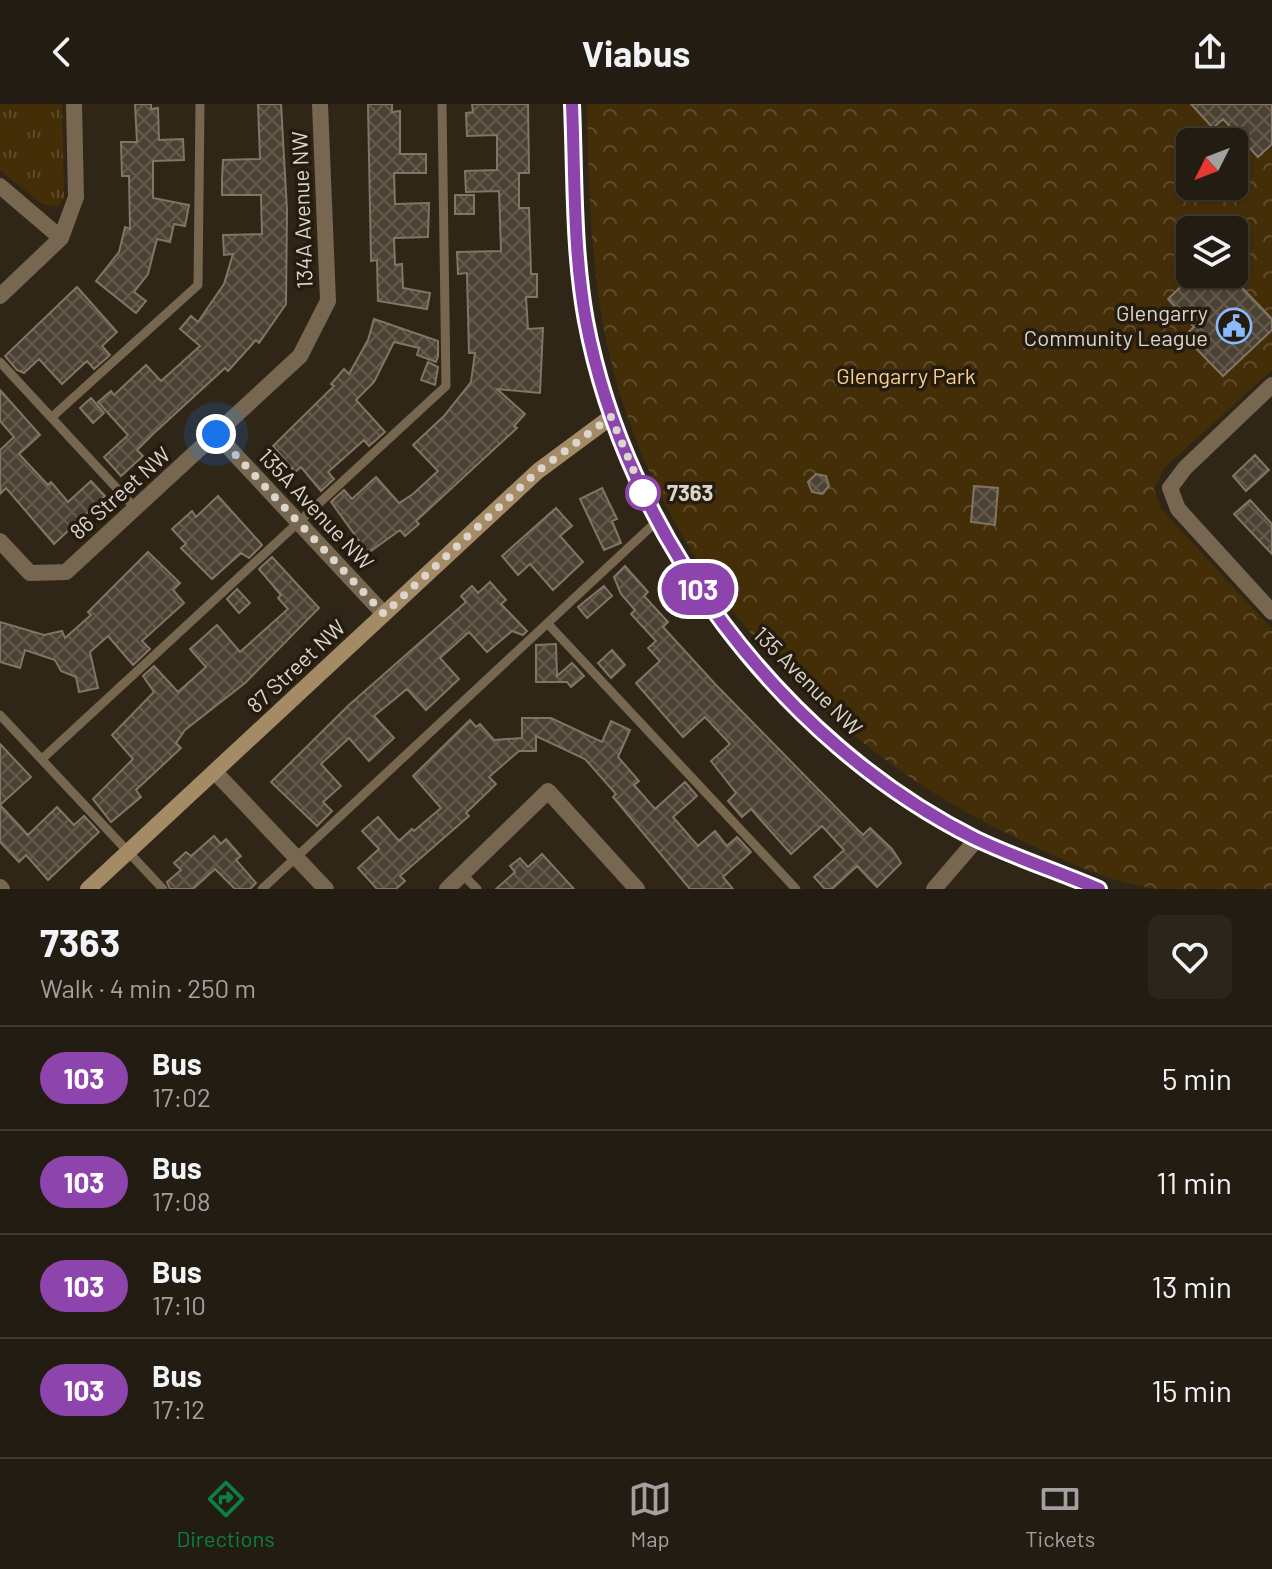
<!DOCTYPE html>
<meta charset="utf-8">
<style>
:root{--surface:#231c12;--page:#2b251b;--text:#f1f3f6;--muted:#a3a19f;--line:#403a32;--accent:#0b8043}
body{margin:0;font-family:Barlow,sans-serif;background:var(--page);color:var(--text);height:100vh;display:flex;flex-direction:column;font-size:30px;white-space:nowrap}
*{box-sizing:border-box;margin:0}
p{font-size:26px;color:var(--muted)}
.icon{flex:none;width:44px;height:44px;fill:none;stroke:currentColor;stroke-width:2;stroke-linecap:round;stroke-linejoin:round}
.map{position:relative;height:785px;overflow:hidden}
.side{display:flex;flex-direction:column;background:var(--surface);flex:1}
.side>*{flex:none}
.badge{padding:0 16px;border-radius:26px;font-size:28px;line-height:52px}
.needle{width:52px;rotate:228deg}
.tools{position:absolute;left:1176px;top:24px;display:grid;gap:16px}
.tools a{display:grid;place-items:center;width:72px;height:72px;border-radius:12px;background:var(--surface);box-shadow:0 2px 6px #0004,0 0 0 2px var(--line);font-size:40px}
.you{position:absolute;width:40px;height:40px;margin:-20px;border:6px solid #fff;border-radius:50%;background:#1a73e8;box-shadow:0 0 0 12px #1a73e833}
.map>.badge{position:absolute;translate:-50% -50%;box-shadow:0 0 0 4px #fff}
.round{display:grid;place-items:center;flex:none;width:84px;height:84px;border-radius:12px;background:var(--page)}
.head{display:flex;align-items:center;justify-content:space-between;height:136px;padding:0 40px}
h1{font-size:38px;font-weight:700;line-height:60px}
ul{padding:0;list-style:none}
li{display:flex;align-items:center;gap:24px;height:104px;padding:0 40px;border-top:2px solid var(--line)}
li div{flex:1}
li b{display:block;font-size:30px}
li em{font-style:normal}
li .badge{min-width:88px;font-weight:700;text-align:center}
header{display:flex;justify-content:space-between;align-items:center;height:104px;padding:0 40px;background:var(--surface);font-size:36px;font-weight:700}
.menu{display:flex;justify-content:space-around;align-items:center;height:112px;border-top:2px solid var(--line);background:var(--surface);font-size:22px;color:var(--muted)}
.menu a{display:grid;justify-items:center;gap:4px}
.menu .current{color:var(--accent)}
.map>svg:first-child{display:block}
</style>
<header><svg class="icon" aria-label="back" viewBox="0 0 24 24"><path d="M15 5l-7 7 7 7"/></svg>Viabus<svg class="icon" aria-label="share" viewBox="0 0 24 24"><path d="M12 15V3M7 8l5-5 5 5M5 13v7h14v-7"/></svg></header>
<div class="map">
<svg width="1272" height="785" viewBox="0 0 1272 785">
<defs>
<pattern id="grass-tufts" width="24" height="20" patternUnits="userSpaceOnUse" patternTransform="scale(2)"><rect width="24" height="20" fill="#442e08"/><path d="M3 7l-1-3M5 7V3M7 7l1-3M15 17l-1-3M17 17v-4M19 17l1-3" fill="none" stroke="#5e4b2b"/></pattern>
<pattern id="forest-crowns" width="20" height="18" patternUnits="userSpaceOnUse" patternTransform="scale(2)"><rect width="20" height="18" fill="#442e08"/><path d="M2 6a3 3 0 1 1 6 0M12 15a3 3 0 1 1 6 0" fill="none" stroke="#5e4b2b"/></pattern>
<pattern id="building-cross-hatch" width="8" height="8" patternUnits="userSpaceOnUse" patternTransform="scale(2)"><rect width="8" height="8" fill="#4c4233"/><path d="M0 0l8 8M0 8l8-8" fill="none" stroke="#655c4f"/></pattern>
</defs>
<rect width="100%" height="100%" fill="#2f2618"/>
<path fill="url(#grass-tufts)" d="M0 0H62L64 95 58 103 42 100 0 66Z"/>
<path fill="url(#forest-crowns)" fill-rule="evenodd" d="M587 0H1272V266L1164 364 1154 385 1161 405 1272 525V785C1235 785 1194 785 1157 785 1112 779 1067 758 1027 739 838 653 684 493 621 293 591 198 589 98 587 0ZM1190 38H1234V82H1190ZM1190 126H1234V170H1190Z"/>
<path fill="url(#building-cross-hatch)" stroke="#817665" stroke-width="2" d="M135 0H151V5L158 4 159 36 183 35 184 56 153 57V94L189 101 185 122 174 120 170 138 157 135 148 170 134 188 146 197 136 209 96 177 119 148 125 123 130 125 129 72H122L121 38H137Z
M258 0H281L287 106 286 200 259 239 256 236 228 267 225 264 153 330 137 346 143 352 121 372 104 353 128 331 98 298 111 287 114 291 146 261 161 277 200 242 180 225 191 212 198 218 224 180 233 150 224 151 223 131 262 130 261 91H222V75L223 56 260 55Z
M368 0H392V8L400 7V50H426V69H394L395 100 429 99 428 133 394 134 395 161 402 160 403 184 430 189 427 205 378 197 377 156 371 157Z
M472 0H528L529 69H519V104H529L531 170H537V193H526L528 225 543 224 540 289 497 285 525 310 514 322 517 324 416 417 419 420 405 432 400 426 368 449 331 398 344 386 352 395 376 373 399 399 413 390 438 367 413 341 444 312 471 278 475 249H469L467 169 458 170 457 148 501 147 499 87 466 88 465 67 497 66V31L467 32 466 9 473 8Z
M1191 0H1272V40L1258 53 1223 15 1213 24Z
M455 91H474V110H455Z
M1194 170H1229L1272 215V226L1223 272 1184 232 1194 223 1168 195Z
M77 183 117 228 102 242 110 251 94 265 87 257 62 280 39 255 24 269 17 266 5 252Z
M374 215 438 237V252L436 258 417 251 419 244 394 238 374 278 356 296 385 328 369 342 364 336 328 368 334 375 321 387 301 363 295 368 273 342 334 282 331 280 344 265 349 270 368 236Z
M428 258 438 263 435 281 421 276Z
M0 286 40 331 19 350 48 381 51 378 68 398 91 377 105 392 54 440 6 384 0 390V346L14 333 0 317Z
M91 294 104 309 93 319 80 304Z
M1255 351 1269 366 1246 387 1233 372Z
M816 370 826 372 829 382 822 390 812 388 808 378Z
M974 382 998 384 995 421 971 418Z
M602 384 617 415 612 417 621 439 604 446 580 395Z
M218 392 262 441 249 454 241 449 212 475 181 444 186 440 172 425 192 407 196 413Z
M1250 396 1272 420V450L1234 410Z
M556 404 572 422 560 432 583 458 553 486 530 460 518 471 502 452Z
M148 448 180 479 173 486 184 499 142 537 150 545 133 561 108 532 90 548 98 584 79 588 76 573 61 567 55 556 25 546 20 564 0 558V518L44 531 62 527 65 534 91 511 88 508Z
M272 453 319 504 245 579 185 626 176 639 181 644 136 686 141 693 111 718 93 695 133 655 112 631 154 588 143 572 154 562 178 588 206 563 190 545 217 521 240 548 288 505 278 494 281 491 259 465Z
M625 462 648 488 644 492 668 518 663 523 716 581 863 731 870 724 892 745 901 759 877 783 857 762 832 785H825L814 773 844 746 822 722 791 750 751 705 742 713 728 697 736 689 711 657 730 640 705 613 683 633 636 579 660 557 648 544 656 537 631 510 635 506 621 490 614 473Z
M490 478 506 496 501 500 527 527 523 531 512 527 487 548 469 528 440 554 459 575 426 606 407 585 374 612 394 634 369 657 349 634 321 660 341 682 323 698 332 707 317 722 271 678 349 601 466 498 461 492 472 482 478 489Z
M604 482 612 492 587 514 578 503Z
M237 485 250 499 239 509 227 495Z
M556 540 557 572 572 559 584 572 571 583 567 578H536V541Z
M612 546 625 561 611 574 598 559Z
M522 614H551L602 638 611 617 630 626 618 653 639 677 634 681 655 705 685 678 697 692 673 713 698 742 715 727 727 742 737 733 751 748 723 773 733 785H690L613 693 616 690 585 655 536 632V647H519L489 673 496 680 466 709 469 712 400 772 405 777 396 785H377L358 764 379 745 362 727 378 713 399 737 412 725 414 727 441 704 413 672 470 616 476 623 480 620 494 636 522 634Z
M0 640 31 673 0 701 28 731 57 703 74 721 84 712 99 728 48 776 26 751 19 758 0 738Z
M214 732 221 740 226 735 241 752 236 756 256 779 250 785H235L215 765 193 785H170L167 778 181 766 174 759 186 748 191 752Z
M542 750 574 785H496L515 768 510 762 520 754 528 763Z"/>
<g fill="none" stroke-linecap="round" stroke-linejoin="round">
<path stroke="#776750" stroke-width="9" d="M0 258 136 405
M52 313 198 181 200 0
M548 520 796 785
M0 611 163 785
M42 655 446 282 442 0
M462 770 477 785
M262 785 656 418"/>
<path stroke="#776750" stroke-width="16" d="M0 82 61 134
M0 192 61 134 76 93 74 0
M1272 281 1185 364 1170 384 1178 405 1272 508
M216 330 384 510
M0 437 30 469 66 468 300 252 328 197 320 0
M215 668 326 785
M0 783 2 785
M447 785 548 687 637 785
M934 785 977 735"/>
<path stroke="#a48b66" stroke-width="16" d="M572 0C575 72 573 146 586 217 626 430 781 638 976 735 1015 754 1059 768 1099 785
M88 785 538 367 611 313"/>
</g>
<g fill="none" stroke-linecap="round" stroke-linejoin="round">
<g stroke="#fff" stroke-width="18">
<path id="line" d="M572 0C575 72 573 146 586 217 626 429 781 638 976 735 1016 754 1059 768 1099 785"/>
</g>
<use href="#line" stroke="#8e44ad" stroke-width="12"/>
<path stroke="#dbd5cc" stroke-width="8" stroke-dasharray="0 14.4" d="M216 330 384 510 538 367 611 313 643 389"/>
</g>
<defs>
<g id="civic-ring" transform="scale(1.8)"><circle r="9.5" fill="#251c0f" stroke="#8bbafc" stroke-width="1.5"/><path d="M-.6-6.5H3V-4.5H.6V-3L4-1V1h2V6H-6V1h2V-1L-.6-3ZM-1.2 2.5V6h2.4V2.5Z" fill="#8bbafc"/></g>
</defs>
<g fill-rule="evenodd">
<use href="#civic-ring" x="1234" y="222"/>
</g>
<circle fill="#fff" stroke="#8e44ad" stroke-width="4" cx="643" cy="389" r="16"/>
<g text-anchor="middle" stroke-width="7" stroke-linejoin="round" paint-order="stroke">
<g font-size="22" fill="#dbd5cc" stroke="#251c0f">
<text transform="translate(302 106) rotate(-92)" y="8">134A Avenue NW</text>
<text transform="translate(120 389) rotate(-42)" y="8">86 Street NW</text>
<text transform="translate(316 405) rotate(47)" y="8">135A Avenue NW</text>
<text transform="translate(296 562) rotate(-43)" y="8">87 Street NW</text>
<text transform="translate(808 577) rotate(45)" y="8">135 Avenue NW</text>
</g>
<g font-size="22" fill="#dbd5cc" stroke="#251c0f" text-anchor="end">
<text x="1208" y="217">Glengarry<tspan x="1208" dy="25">Community League</tspan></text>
</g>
<g font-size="22" fill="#f9ce8e" stroke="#251c0f">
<text x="906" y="280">Glengarry Park</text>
</g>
<g font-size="22" font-weight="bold" fill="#dbd5cc" stroke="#251c0f" text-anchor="start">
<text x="667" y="397">7363</text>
</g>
</g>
</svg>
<div class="tools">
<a><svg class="needle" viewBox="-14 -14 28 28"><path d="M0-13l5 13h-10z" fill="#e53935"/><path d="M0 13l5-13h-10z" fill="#a3a19f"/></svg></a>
<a><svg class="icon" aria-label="layers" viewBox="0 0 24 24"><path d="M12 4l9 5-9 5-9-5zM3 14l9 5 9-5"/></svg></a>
</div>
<div class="you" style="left:216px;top:330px"></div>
<b class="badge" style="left:698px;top:485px;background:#8e44ad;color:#fff">103</b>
</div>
<section class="side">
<div class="head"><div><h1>7363</h1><p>Walk · 4 min · 250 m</p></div><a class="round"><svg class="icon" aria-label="heart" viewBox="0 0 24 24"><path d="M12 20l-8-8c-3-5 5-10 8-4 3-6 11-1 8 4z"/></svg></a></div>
<ul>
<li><span class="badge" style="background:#8e44ad;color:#fff">103</span><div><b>Bus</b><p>17:02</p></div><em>5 min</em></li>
<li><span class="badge" style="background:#8e44ad;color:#fff">103</span><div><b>Bus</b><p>17:08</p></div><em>11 min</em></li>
<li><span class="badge" style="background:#8e44ad;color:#fff">103</span><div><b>Bus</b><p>17:10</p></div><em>13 min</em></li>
<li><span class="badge" style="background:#8e44ad;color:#fff">103</span><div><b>Bus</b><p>17:12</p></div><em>15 min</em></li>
</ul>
</section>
<nav class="menu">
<a class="current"><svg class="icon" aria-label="directions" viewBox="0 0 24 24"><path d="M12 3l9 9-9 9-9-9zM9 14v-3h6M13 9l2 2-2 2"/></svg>Directions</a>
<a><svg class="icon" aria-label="map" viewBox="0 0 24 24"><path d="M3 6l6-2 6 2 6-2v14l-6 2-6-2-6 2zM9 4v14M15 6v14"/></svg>Map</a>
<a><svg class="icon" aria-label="tickets" viewBox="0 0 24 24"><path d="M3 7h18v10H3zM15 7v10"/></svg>Tickets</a>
</nav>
